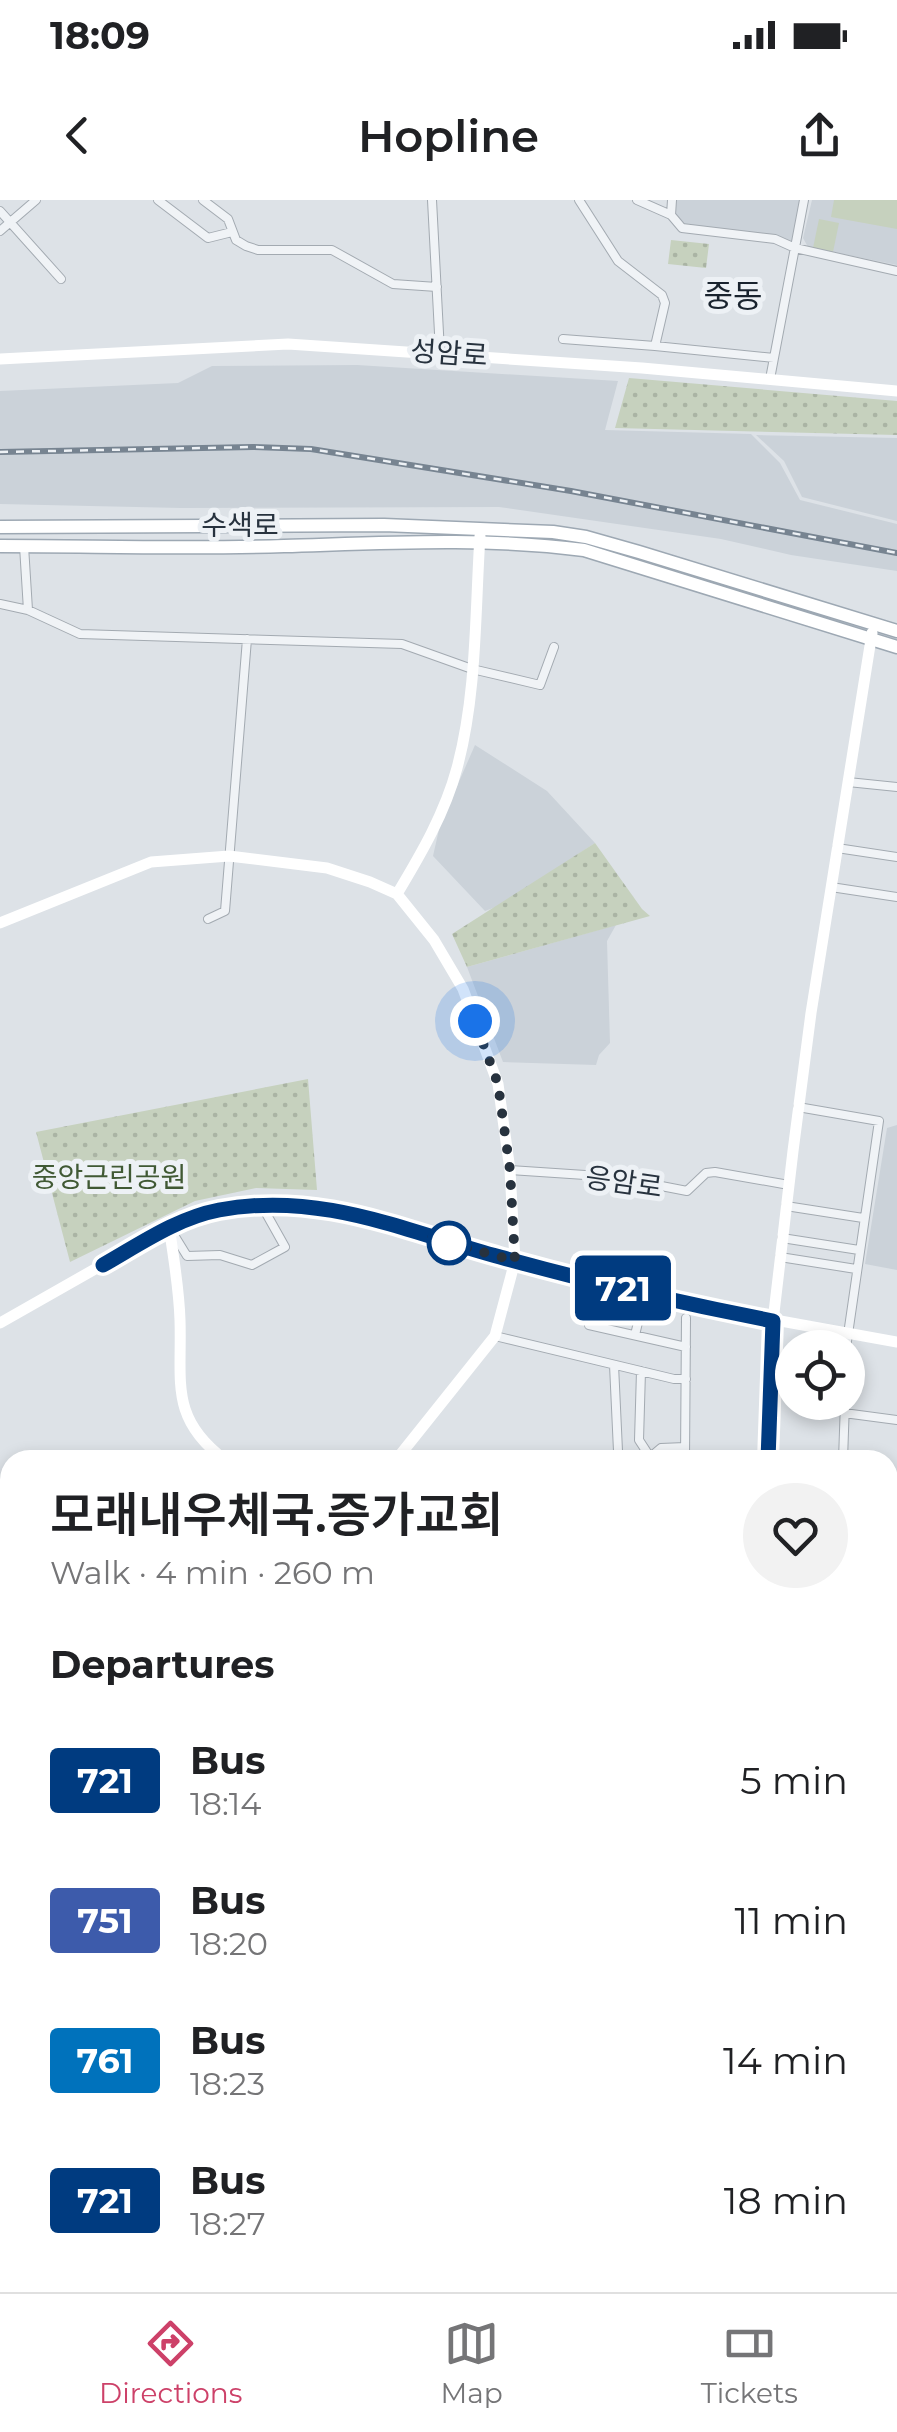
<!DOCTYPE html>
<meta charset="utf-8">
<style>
:root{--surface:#fff;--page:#f2f2f2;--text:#202124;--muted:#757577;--line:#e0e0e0;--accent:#cd4169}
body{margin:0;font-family:Montserrat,"Noto Sans KR",sans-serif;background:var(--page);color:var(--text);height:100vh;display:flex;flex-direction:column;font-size:38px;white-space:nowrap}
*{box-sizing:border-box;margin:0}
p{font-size:32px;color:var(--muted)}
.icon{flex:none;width:55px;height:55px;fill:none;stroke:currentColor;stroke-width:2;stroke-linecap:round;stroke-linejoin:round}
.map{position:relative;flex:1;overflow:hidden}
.drawer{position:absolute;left:0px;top:1250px;width:898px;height:842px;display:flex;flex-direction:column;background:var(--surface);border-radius:30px 30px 0 0;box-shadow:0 5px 15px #0003}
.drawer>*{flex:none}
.badge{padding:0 20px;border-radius:8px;font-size:35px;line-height:65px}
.fabs{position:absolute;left:775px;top:1130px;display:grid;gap:20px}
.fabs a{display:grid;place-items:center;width:90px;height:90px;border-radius:50%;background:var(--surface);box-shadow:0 5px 15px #0003;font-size:50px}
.you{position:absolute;width:50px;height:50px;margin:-25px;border:8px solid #fff;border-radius:50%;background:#1a73e8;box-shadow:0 0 0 15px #1a73e833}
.map>.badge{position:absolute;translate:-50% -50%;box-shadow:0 0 0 5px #fff}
h2{padding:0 50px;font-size:38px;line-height:90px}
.round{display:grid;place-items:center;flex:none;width:105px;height:105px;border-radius:52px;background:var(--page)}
.head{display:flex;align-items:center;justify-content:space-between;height:170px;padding:0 50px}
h1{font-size:48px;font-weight:600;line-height:75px}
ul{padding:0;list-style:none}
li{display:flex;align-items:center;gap:30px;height:140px;padding:0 50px}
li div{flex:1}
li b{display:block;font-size:38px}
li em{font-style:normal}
li .badge{min-width:110px;font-weight:700;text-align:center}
.status{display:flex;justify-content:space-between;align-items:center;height:70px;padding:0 50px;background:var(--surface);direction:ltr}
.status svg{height:28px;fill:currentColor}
header{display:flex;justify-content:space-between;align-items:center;height:130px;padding:0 50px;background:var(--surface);font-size:45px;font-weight:600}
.tabs{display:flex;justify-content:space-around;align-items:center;height:140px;border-top:2px solid var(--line);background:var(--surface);font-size:28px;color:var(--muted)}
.tabs a{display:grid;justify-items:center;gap:5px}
.tabs .selected{color:var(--accent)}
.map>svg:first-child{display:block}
</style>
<div class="status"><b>18:09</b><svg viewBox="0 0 49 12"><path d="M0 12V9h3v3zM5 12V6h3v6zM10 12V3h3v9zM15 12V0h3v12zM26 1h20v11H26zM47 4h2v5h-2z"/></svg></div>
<header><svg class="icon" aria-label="back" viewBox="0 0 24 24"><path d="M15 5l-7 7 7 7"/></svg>Hopline<svg class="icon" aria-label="share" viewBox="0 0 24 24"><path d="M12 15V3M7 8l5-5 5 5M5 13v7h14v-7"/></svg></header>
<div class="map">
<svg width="897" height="2092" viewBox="0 0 897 2092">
<defs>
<pattern id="park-dots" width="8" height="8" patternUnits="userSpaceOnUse" patternTransform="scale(2.5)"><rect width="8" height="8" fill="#c6d1be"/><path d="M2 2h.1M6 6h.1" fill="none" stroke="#aab4a4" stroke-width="1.8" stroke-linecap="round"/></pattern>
</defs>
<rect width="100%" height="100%" fill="#dde2e7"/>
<path fill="#cbd2d9" d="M672 0H804L795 48 775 39 682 28 671 15Z
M812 0H897V65L808 47 803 38Z
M357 165 618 181 605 230 751 234 780 263 800 300 897 324V371L791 355 721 339 499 307 181 308 0 304V191L178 183 212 166Z
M756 235 897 238V321L802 297 784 261Z
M475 545 547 591 595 643 501 705 485 711 433 656 440 625Z
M616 725 607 741 610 843 599 855 596 865 503 862 467 767Z
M897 925V1070L865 1064 887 928Z
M0 1774H10V2004H0V1957L9 1893 0 1896Z
M713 2083H760V2092H714Z"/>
<path fill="#c6d1be" d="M834 0H897V29L831 17Z
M819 19 839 23 833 52 813 48Z"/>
<path fill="url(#park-dots)" d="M671 40 709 44 706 68 668 64Z
M629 178 897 201V235L615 228Z
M595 643 642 709 650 716 467 767 452 734Z
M308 879 317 990 256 988 195 1001 70 1062 36 932Z"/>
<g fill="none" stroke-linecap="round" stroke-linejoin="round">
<g stroke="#a3aab1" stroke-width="10">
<path id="street" d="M158 0 208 38 232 32
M203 0 228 19 236 40 246 46 258 50H332L393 84 437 87
M432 0 440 152
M579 0 618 61 662 95 665 103 655 146 774 158
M637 0 671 15
M672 0 671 15 682 28 775 39 795 48 897 71
M0 11 61 79
M0 31 36 0
M563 139 655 146
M770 179 804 0
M24 346 28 410
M0 404 28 410 80 434 402 444 472 469 540 485 554 447
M848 582 897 587
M837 648 897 657
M831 687 897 697
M208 719 225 711 247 439
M798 907 879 921 846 1148
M510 970 615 977 687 991 706 973 715 972 789 985
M786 1006 863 1018
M171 1030 187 1056 220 1055 252 1065 285 1047 262 1006
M782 1038 859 1050
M780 1057 856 1069
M589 1125 686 1147
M635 1135 645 1093
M495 1136 674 1179H686
M614 1165 618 1251 624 1260
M641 1171 639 1240 650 1257
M844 1213 897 1220
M648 1259 661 1248 685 1247
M685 1260 686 1118
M843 1260 845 1202
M888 1299H897
M0 1373 10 1357
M888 1374H897
M888 1443H897
M888 1510H897
M890 1578 891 1652
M888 1736H897
M888 1812H897
M888 1877 897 1879
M888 1995 893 1957
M0 2017 10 2016
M888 2041 897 2042
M0 2046 10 2045
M19 2082 20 2092
M319 2082 331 2092
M614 2082 615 2092
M684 2082V2092
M708 2082V2092
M529 2088 577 2086V2092
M84 2092 164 2087
M241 2092 244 2082
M266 2092 271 2082
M355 2092 360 2082
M405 2092 411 2082
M875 2092 876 2082"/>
</g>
<g stroke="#9da8b3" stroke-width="15">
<path id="primary" d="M0 327 384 325 553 332 586 337 639 352 897 431
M0 346C95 346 190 349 284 346 385 343 484 337 584 350L897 447"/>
</g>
<use href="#street" stroke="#f0f3f6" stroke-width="8"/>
<path stroke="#fff" stroke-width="11" d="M0 159 288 144 642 168 897 191
M397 694C421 654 445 613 457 568 477 494 475 413 480 336
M0 723 151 662 229 656 327 668 370 682 397 694 434 740 463 789 498 884 510 970 515 1061 495 1136 396 1260
M169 1027C174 1058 179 1089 180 1120 182 1182 169 1218 225 1260
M0 1123 169 1027 217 1010 297 1004 331 1008 500 1057 697 1106 897 1142
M768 1260 773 1121 793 951 811 813 872 433
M0 1765 10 1764
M888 1956 897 1958
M764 2082 765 2092"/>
<use href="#primary" stroke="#fff" stroke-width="12"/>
<g stroke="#778491" stroke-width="6">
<path id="rail" d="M0 252 253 247 311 249 571 291 897 353"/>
</g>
<use href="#rail" stroke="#edf1f5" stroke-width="2.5" stroke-dasharray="8" stroke-linecap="butt"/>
</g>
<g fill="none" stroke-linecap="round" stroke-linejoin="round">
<g stroke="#fff" stroke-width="22">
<path id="line" d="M103 1065C140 1044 177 1018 219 1010 321 991 404 1031 500 1057 590 1082 681 1103 773 1121L768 1260"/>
</g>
<use href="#line" stroke="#003b80" stroke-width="15"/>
<path stroke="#27323e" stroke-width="10" stroke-dasharray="0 18" d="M449 1043 432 1038 515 1061 510 970 498 884 475 821"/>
</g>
<circle fill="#fff" stroke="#003b80" stroke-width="5" cx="449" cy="1043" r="20"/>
<g text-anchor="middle" stroke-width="10" stroke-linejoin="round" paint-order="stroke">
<g font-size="28" fill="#27323e" stroke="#edf1f5">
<text transform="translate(449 153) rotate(4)" y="10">성암로</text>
<text x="240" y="335">수색로</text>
<text transform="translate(624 982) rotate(8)" y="10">응암로</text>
</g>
<g font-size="28" fill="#405934" stroke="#edf1f5">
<text x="109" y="987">중앙근린공원</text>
</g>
<g font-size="32" fill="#19232e" stroke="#edf1f5">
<text x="733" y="107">중동</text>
</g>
</g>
</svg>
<div class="fabs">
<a><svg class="icon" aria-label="locate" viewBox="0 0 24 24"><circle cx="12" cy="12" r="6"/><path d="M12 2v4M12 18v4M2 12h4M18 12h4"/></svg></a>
</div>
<div class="you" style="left:475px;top:821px"></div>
<b class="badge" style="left:623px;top:1088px;background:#003b80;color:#fff">721</b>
<section class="drawer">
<div class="head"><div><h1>모래내우체국.증가교회</h1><p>Walk · 4 min · 260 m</p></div><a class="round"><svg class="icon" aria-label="heart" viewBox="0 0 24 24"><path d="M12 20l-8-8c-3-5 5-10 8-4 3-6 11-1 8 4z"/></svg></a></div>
<h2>Departures</h2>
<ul>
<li><span class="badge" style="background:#003b80;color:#fff">721</span><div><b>Bus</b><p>18:14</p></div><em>5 min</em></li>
<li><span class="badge" style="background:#3d5bab;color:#fff">751</span><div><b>Bus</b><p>18:20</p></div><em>11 min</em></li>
<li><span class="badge" style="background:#0072bc;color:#fff">761</span><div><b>Bus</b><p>18:23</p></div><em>14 min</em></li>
<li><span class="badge" style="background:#003b80;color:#fff">721</span><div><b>Bus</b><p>18:27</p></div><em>18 min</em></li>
</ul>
</section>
</div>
<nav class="tabs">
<a class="selected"><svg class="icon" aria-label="directions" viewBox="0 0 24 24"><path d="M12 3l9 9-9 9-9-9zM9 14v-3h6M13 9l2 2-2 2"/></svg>Directions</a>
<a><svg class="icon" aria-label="map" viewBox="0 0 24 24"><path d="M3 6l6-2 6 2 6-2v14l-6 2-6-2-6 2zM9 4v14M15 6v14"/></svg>Map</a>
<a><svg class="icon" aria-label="tickets" viewBox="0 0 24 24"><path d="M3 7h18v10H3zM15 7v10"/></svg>Tickets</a>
</nav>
